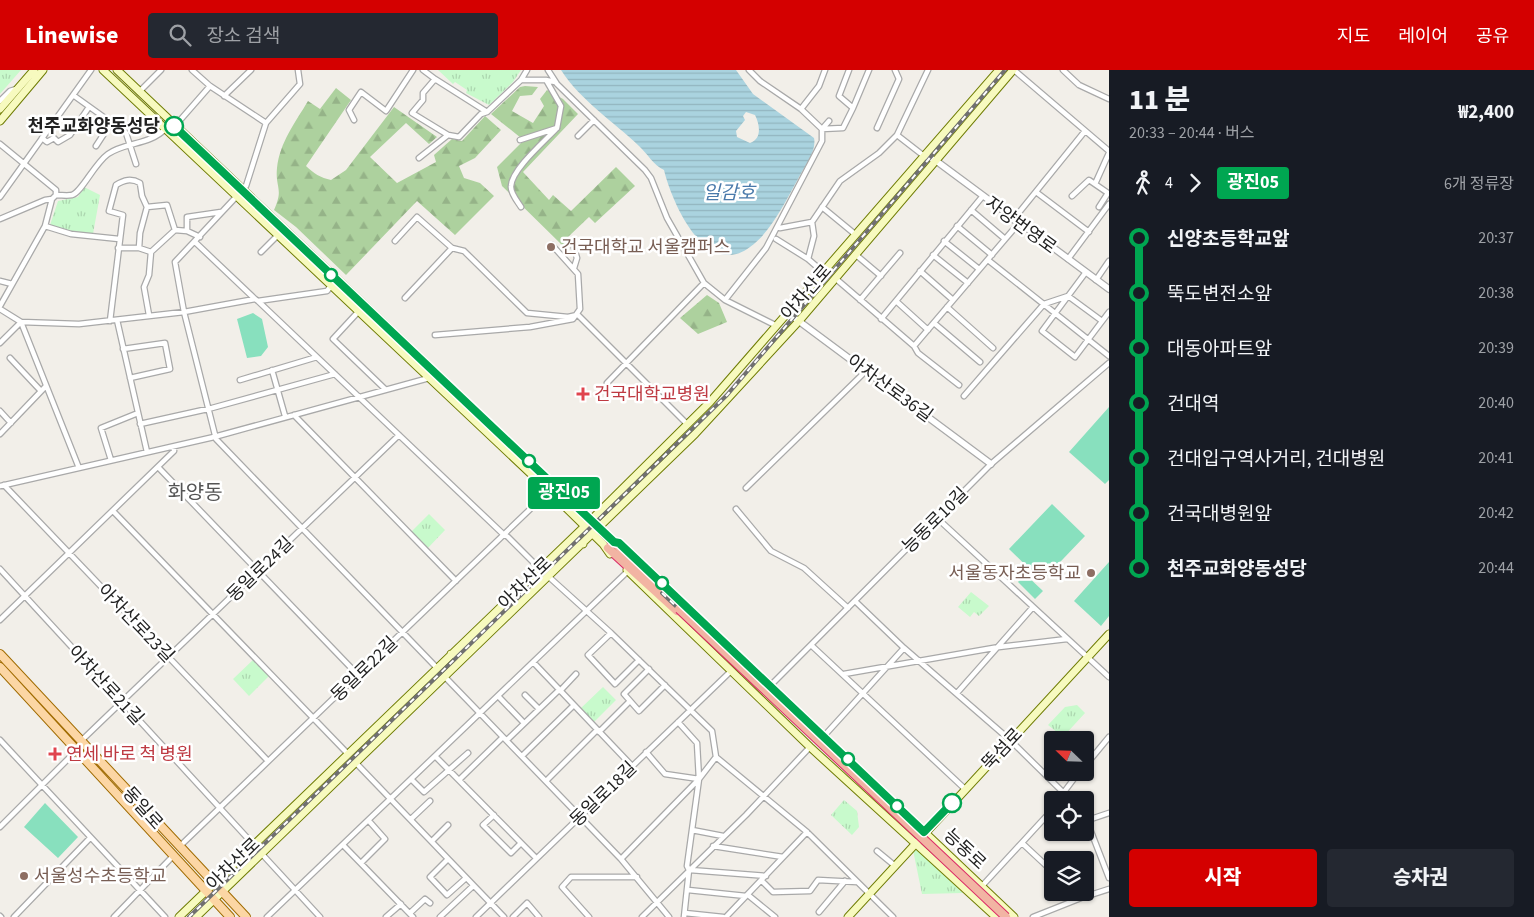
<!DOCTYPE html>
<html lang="ko">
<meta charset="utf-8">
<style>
:root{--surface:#171b24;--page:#242831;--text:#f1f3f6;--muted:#9ea1a6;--accent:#d40000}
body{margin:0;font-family:"Source Sans 3","Noto Sans KR",sans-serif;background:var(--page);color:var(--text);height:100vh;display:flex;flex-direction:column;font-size:19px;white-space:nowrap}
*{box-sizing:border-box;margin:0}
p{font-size:16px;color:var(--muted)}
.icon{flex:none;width:28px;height:28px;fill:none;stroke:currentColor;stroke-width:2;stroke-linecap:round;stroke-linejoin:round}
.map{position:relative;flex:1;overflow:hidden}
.side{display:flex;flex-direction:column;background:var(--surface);width:425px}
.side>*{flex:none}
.badge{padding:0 10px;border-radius:4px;font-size:18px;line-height:32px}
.needle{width:32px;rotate:293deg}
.buttons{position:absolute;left:1044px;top:661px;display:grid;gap:10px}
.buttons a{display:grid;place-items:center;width:50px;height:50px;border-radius:5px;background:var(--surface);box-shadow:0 1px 4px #0004;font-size:25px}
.map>.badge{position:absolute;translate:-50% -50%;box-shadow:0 0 0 2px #fff}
.legs{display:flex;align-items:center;gap:8px;height:55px;padding:0 20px;font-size:16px}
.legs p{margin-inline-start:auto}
.overview{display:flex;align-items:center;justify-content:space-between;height:85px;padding:0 20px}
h1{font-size:28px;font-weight:800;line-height:38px}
.action{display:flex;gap:10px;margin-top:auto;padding:10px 20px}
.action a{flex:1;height:58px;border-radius:5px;background:var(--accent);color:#fff;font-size:20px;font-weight:800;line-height:58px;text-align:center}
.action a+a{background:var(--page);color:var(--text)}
ul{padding:0 20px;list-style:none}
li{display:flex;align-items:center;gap:18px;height:55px;font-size:19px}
li i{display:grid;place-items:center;width:8px;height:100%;margin:0 6px;background:currentColor}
li i::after{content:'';width:12px;height:12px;margin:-6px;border:4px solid;border-radius:50%;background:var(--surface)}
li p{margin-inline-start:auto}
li:first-child i{background:linear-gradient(#0000 50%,currentColor 0)}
li:last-child i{background:linear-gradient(currentColor 50%,#0000 0)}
header{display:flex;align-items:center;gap:30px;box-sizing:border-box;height:70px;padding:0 25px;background:var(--accent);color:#fff}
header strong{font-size:24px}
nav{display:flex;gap:28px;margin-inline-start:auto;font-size:18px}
.search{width:350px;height:45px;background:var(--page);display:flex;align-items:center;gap:12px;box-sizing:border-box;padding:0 18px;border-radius:5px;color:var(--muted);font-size:19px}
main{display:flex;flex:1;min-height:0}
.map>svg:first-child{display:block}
</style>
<header>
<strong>Linewise</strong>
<div class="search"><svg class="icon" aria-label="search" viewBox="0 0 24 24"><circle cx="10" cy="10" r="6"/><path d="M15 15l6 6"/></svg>장소 검색</div>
<nav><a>지도</a><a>레이어</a><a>공유</a></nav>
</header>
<main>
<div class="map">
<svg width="1109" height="847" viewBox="0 0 1109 847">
<defs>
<pattern id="forest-firs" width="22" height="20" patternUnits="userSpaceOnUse" patternTransform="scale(1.25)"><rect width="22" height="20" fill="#add19e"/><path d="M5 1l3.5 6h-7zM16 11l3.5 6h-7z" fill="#95b388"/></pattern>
<pattern id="park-tufts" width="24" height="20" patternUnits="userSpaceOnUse" patternTransform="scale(1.25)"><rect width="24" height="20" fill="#c8facc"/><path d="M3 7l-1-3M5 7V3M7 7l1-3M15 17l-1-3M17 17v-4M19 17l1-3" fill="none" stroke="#acd6af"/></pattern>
<pattern id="water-rules" width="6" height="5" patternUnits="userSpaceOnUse" patternTransform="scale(1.25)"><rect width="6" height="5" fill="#aad3df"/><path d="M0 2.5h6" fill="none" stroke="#92b5bf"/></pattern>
</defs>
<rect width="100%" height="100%" fill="#f2efe9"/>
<path fill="url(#forest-firs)" d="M525 16 538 17 532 25 520 26 512 41 533 53 544 36 540 29 547 20 563 29 578 44 523 102 549 130 553 125 571 141 616 97 635 116 595 153 589 147 568 167 570 170 563 176 502 116 497 97 522 72 521 68 491 44 520 17Z
M336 18 351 30 306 96C313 103 321 108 331 110L346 100 394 37 437 67 429 74 406 53 370 87 397 113 436 92 434 85 452 69 462 71 485 46 501 60 475 88 459 96 464 108 480 113 494 126 455 165 417 131 346 205 296 157 274 140C284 118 275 118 277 98 280 72 295 53 308 31L320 39Z
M707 225 719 233 727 252 698 264 680 248Z"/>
<path fill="url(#park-tufts)" d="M0 0H21L0 24Z
M438 0H521L513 12 489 35 466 23 467 20 455 12 453 14Z
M84 117 100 125 93 164 71 162 50 155 58 131 78 127Z
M429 444 445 460 427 479 411 462Z
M971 522 989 536 979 546 974 542 970 547 958 537Z
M255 588 271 604 249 626 233 609Z
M603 617 616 630 594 652 581 638Z
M1077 635 1085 643 1063 667 1048 655 1065 637Z
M844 730 857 741 859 757 852 765 831 745Z
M915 777 963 823 922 824 913 780Z"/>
<path fill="#88e0be" d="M253 243 262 249 268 277 261 286 247 288 237 249Z
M1109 337V410L1105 414 1069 382Z
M1052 434 1085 466 1042 511 1009 479Z
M1109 492V546L1101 556 1074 531Z
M1025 504 1043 521 1035 529 1018 512Z
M45 733 78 767 58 788 24 757Z"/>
<path fill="url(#water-rules)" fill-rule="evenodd" d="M561 0H736L753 24 814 68C817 81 804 97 798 109 785 132 771 162 750 177 706 210 672 133 664 100 654 96 647 83 639 76 613 51 581 31 561 0ZM746 42 755 45C760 55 762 69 750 73L737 67 736 61 745 50 743 46Z"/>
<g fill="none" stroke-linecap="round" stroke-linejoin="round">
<g stroke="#a9a9a9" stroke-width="7">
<path id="minor" d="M192 0 210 16 266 53
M423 0 435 9
M527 0 521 10H546
M548 0 557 14 645 100 651 108 667 148 704 213 725 230 766 178 822 71V59L801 39 760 11 749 0
M849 0 839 26 853 38 869 0
M1014 0 1109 81
M1063 0 1079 15 1109 29
M555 12 546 10 561 36 557 58
M139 22 161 0
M73 25 126 63 136 94
M224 26 251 0
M0 31 10 21 16 19
M801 39 819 16 825 0
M487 42 481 44 459 67 448 65 412 43 423 30V23L435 9 487 42 521 10
M354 50 349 40 361 22 386 41 413 0
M175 56 210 16
M877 58 899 9 895 0
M822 59 843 58 853 38
M822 59 829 51
M897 65 924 86
M578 66 594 50
M42 68 47 72 54 68 58 72 70 65 89 37
M520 70 557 58C545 71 512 99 511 116 510 123 518 132 521 137
M0 74 56 120V125
M96 76 111 53
M419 88 448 65
M1095 114 1109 83
M243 120 246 116 266 53 300 14 298 0
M1036 122 1089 162
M1072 126 1089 110 1108 123 1099 137
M0 127 91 0
M236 127 175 192 184 242 216 369 437 598
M147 137 167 135 175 160
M822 137 856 165
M971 140 1005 169
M0 149 45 130 52 129
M1013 150 1085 61
M45 156 71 164 119 169
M957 156 992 185
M780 158 812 152
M187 161V147L221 142
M776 169 808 189
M395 171 417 147 452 178
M944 171 979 199
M195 172 255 229
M118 178H139L151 182
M261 182 277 166
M855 184 881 206
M933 185 968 213
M1068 189 1109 134
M988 190 1109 286
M574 198 577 188 574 178
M920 201 953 230
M823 202 808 189 814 166 812 152 840 111 879 83 897 65 928 0
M1086 202 1042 261 1075 287 1109 242
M835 208 914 276 918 283 959 315
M1096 210 1109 191
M0 211 12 214
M405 228 452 178 464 181 527 243 568 247 577 245
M725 230 777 256
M860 230 900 183
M258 231 502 463 508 467 540 499
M896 231 928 260
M0 236 45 156 52 129 56 125C62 125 67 126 72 125 82 122 94 94 108 84 125 72 150 75 165 59
M947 237 993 278
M0 239 21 252 79 254 184 242 255 229 258 231 327 221 331 216
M358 242 333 269 385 319
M149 245 144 217 149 205 151 182 175 160 187 161 200 167
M578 245 687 354
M881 249 982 127
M117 250 147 382
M110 251 123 145 109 141 116 115C124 110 131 108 140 113L142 126 147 137 140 163 139 178
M21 252 79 398
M934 253 980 292
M435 265 530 257 573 249 580 239 578 204 552 175
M0 273 21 252
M914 276 1018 154
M123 279 165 273 170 299 130 308
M10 288 41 321
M272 300 285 346
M240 310 317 287
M607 313 704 213
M964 326 1044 234 1068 226 1102 251
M0 341 11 353
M294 345 456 511
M140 354 212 338 335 304
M0 364 46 316
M111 390 101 358 138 343
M158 397 358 605
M4 415 268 691
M0 416 214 367 429 308
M746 418 867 300
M736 439 771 481 804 498 848 538
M113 441 348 684
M937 448 1109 607
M0 499 253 774
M549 507 611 563 712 661 716 687 807 762 893 847
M855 531 904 578 1010 670 1071 730
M0 550 174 381V377
M611 563 588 585 615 614 639 590
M811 575 965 719
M534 593 632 696
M649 599 624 624 639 641 665 615
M844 604 999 577 1067 569
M445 607 621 789 669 847
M770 616 991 394 1109 293
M560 621 576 604
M957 623 1033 537
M525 625 539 639
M499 627 524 653
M678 652 697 673 699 709 687 796 689 800 684 847
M599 662 630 631
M824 666 904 578
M0 670 165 847
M507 670 559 620
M81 671 399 365
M646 682 665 704 699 709
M522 686 574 635
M436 687 536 788
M356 693 504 847
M1085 696 1109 667
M412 710 424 722 468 683
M459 710 503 667
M546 711 597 660
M1064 722 1079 702
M494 745 483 755 511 783 521 773
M1085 746 1109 808
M411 749 430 731
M1088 750 1109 743
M0 757 77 680
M692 760 723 766
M432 771 448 755
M1022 773 1052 801
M344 776 413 847
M713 776 783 787
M179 777 549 421
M877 781 894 795
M261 783 320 847
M448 789 430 807 447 825 466 808
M621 789 699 709 716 687
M361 793 385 769 369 751
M690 800 766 806
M761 810 773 822 810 821 818 810 857 812
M982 816 1052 740
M688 820 746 826
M748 825 775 847
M819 842 845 811
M410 843 425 829 430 833
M685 843 723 847
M0 846 1 847
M14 847 90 768
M114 847 174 785
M267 847 628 501
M386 847 401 834
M440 847 473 816
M476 847 731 601
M513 847 527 833 539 847
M589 847 562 817 571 807H637
M642 847 746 745 810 677
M726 847 807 762
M1033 847 1081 828 1109 819"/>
</g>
<g stroke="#a9a9a9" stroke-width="8">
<path id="tertiary" d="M924 86 935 90 1109 219
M788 243 991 394"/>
</g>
<g stroke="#707d05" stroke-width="9">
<path id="secondary" d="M103 0 549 421 603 474 610 484
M117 0 614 472 617 473
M0 39 34 0
M0 51 43 0
M631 484 1014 847
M627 500 810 677 996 847
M451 584 459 585 574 475 583 474
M179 847 585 456 710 332 999 0
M196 847 695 364 799 251 1013 0
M848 847 1109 564"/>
</g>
<g stroke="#a06b00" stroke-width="10">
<path id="primary" d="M0 584 246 847
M0 597 230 847"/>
</g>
<g stroke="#dc2a67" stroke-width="10">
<path id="trunk" d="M614 472 664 523
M608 478 677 541"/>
</g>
<use href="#minor" stroke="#fff" stroke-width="4.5"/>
<use href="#tertiary" stroke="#fff" stroke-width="5.5"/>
<use href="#secondary" stroke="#f7fabf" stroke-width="7"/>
<use href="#primary" stroke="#fcd6a4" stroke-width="8"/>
<use href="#trunk" stroke="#f2b4a3" stroke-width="8"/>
<g stroke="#707070" stroke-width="4">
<path id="rail" d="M662 523 1007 847
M189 847 727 325 1005 0"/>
</g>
<use href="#rail" stroke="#fff" stroke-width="2" stroke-dasharray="5.5" stroke-linecap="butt"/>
<g stroke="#dc2a67" stroke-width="10" stroke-linecap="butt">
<path id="trunk-bridge" d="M679 539 1006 847"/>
</g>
<use href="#trunk-bridge" stroke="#f2b4a3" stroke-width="8"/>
</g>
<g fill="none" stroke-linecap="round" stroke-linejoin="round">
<g stroke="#fff" stroke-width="11">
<path id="line-1" d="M174 56 614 472 619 473 924 762 952 733"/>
</g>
<use href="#line-1" stroke="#00a651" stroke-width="8"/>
</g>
<g fill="#fff" stroke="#00a651" stroke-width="2.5">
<circle cx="174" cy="56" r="9"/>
<circle cx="331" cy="205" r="6"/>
<circle cx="529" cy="391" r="6"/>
<circle cx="662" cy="513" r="6"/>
<circle cx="848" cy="689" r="6"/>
<circle cx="952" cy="733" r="9"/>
<circle cx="897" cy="736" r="6"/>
</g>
<g fill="#8d6e63" stroke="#fff" stroke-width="2">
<circle cx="551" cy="177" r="5"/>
<circle cx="1091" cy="503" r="5"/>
<circle cx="24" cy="806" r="5"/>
</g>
<g fill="#e0444e" stroke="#fff" stroke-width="2">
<path d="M580.5 316.5h5v5h5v5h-5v5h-5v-5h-5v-5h5z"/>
<path d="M52.5 676.5h5v5h5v5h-5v5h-5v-5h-5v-5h5z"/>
</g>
<g text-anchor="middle" stroke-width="5" stroke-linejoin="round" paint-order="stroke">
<g font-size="18" font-weight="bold" fill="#222" stroke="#fff" text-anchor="end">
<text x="160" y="62">천주교화양동성당</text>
</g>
<g font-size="18" fill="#222" stroke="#fff">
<text transform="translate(1021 155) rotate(36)" y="6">자양번영로</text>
<text transform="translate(806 222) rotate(-49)" y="6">아차산로</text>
<text transform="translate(890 318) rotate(36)" y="6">아차산로36길</text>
<text transform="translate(935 450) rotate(-45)" y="6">능동로10길</text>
<text transform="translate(260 499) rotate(-44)" y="6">동일로24길</text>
<text transform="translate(525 513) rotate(-44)" y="6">아차산로</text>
<text transform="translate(136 553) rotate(46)" y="6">아차산로23길</text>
<text transform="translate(364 599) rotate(-44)" y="6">동일로22길</text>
<text transform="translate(106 615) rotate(47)" y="6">아차산로21길</text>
<text transform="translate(1002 679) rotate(-47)" y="6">뚝섬로</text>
<text transform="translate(603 724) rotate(-44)" y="6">동일로18길</text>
<text transform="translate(143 738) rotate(48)" y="6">동일로</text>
<text transform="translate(965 779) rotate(43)" y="6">능동로</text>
<text transform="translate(233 794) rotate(-44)" y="6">아차산로</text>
</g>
<g font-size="18" fill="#785e54" stroke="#fff" text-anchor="start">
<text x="561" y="183">건국대학교 서울캠퍼스</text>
<text x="1081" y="509" text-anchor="end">서울동자초등학교</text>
<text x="34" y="812">서울성수초등학교</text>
</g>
<g font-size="18" fill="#be3a42" stroke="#fff" text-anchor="start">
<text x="594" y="330">건국대학교병원</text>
<text x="66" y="690">연세 바로 척 병원</text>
</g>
<g font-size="19" font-style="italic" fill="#4a7aab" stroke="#fff">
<text x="729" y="129">일감호</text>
</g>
<g font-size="20" fill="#555" stroke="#fff">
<text x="195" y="429">화양동</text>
</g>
</g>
</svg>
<div class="buttons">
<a><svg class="needle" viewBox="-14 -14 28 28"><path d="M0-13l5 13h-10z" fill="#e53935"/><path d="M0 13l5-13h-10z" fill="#9ea1a6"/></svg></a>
<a><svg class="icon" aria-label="locate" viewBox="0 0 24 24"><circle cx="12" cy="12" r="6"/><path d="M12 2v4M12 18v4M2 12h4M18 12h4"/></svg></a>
<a><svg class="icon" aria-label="layers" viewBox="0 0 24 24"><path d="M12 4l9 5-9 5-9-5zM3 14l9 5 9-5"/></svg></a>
</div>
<b class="badge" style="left:564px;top:423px;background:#00a651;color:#fff">광진05</b>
</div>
<section class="side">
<div class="overview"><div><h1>11 분</h1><p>20:33 – 20:44 · 버스</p></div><b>₩2,400</b></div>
<div class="legs"><svg class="icon" aria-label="walk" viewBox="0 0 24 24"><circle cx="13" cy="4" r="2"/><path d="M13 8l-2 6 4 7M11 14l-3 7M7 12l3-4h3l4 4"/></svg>4<svg class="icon" aria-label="forward" viewBox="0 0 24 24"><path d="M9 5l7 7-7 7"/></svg><b class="badge" style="background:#00a651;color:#fff">광진05</b><p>6개 정류장</p></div>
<ul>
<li><i style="color:#00a651"></i><b>신양초등학교앞</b><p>20:37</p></li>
<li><i style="color:#00a651"></i><span>뚝도변전소앞</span><p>20:38</p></li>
<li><i style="color:#00a651"></i><span>대동아파트앞</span><p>20:39</p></li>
<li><i style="color:#00a651"></i><span>건대역</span><p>20:40</p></li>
<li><i style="color:#00a651"></i><span>건대입구역사거리, 건대병원</span><p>20:41</p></li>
<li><i style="color:#00a651"></i><span>건국대병원앞</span><p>20:42</p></li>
<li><i style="color:#00a651"></i><b>천주교화양동성당</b><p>20:44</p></li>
</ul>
<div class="action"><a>시작</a><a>승차권</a></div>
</section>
</main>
